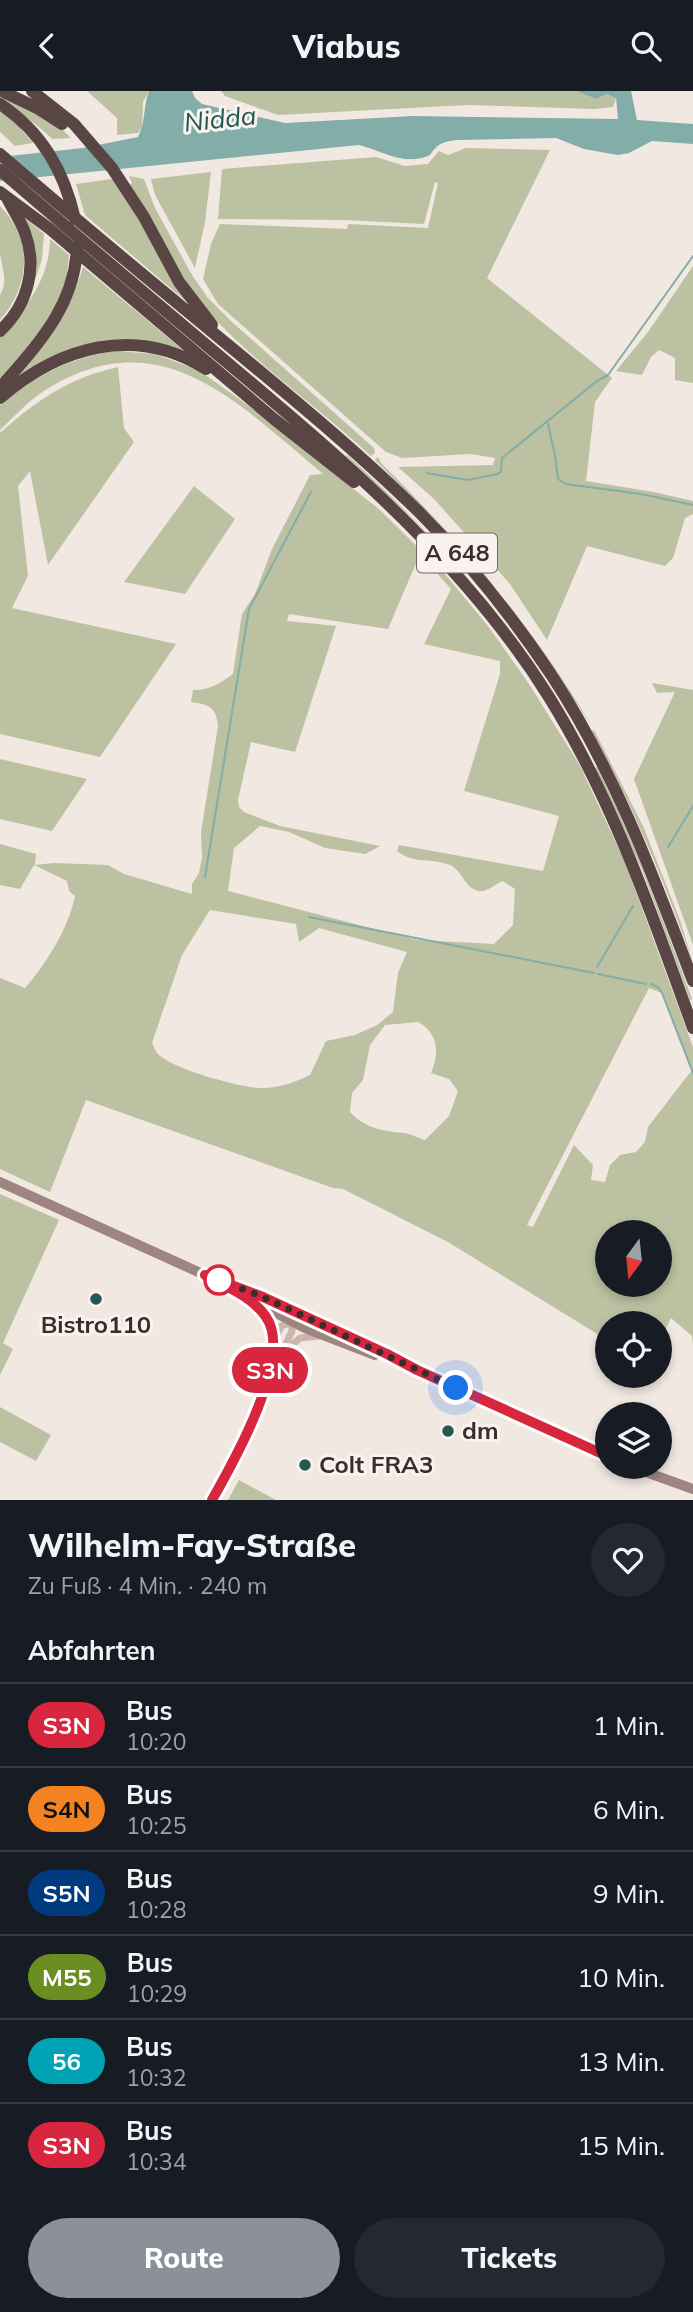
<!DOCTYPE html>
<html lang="de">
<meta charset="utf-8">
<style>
:root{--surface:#171b24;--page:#242831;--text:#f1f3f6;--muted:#9ea1a6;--line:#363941;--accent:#8c9099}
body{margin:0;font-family:Mulish,sans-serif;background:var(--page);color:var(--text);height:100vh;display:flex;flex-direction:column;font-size:26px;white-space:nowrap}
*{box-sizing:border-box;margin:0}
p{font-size:23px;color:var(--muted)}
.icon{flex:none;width:38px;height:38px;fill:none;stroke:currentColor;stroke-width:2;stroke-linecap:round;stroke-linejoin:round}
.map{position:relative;height:1409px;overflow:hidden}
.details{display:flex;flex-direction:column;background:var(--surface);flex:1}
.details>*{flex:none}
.badge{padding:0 14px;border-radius:23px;font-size:24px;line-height:46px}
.needle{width:46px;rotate:195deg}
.controls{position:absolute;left:595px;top:1129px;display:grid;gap:14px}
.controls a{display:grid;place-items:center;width:77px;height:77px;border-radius:50%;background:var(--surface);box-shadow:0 4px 10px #0003;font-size:35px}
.you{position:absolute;width:35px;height:35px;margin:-18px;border:5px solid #fff;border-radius:50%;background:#1a73e8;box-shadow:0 0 0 10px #1a73e833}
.map>.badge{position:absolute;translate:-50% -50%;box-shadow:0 0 0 4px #fff}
h2{padding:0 28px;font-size:26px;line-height:63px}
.round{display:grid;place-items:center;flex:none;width:74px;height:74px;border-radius:37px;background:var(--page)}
.summary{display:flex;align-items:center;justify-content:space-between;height:119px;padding:0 28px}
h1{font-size:33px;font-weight:800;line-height:52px}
.action{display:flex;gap:14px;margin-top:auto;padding:14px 28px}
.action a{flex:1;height:80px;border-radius:42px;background:var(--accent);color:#fff;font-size:28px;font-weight:800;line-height:80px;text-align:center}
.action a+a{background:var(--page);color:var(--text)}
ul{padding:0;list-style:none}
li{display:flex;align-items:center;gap:21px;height:84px;padding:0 28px;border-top:2px solid var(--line)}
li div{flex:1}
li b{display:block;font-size:26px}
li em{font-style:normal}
li .badge{min-width:77px;font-weight:700;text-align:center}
header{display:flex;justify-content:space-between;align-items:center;height:91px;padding:0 28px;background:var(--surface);font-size:32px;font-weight:800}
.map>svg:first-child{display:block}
</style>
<header><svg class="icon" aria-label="back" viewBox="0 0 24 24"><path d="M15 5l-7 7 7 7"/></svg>Viabus<svg class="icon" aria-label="search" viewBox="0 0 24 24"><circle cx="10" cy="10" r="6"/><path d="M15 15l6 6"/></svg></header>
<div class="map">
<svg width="693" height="1409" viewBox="0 0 693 1409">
<rect width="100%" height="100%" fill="#f2e8e2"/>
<path fill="#bcc1a2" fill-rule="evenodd" d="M87 0H149L143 11 142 36 138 42 117 44V27Z
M221 0H576L596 8 607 3 616 7 613 16 595 18 467 14 278 24 225 5Z
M0 1 58 34 71 47 52 48C36 31 19 23 0 8Z
M0 20 21 35 20 37 33 52 15 55 0 41Z
M466 57 550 59 487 187 612 287 595 311 586 390 654 401 693 410V423L685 427 673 467 665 475 587 455 547 549 510 493 434 408 398 376 493 374 495 367 471 363 402 367 386 361 218 213 203 188 211 153 220 133 347 138 348 133 428 137 438 92 435 91 424 133 344 129 218 128 222 78 376 66 405 75 428 73 439 60 448 64Z
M211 81 205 131 195 177 155 104 151 88Z
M129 85 144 88 155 117 192 184 208 207 232 231 374 357 375 362 371 365C316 314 252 271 202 214 172 178 153 134 130 94L132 92Z
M112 88 117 94 194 217 85 124 76 93Z
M0 115C34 149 30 195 0 229V204C9 189 1 176 0 161 0 146 0 130 0 115Z
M20 123 44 143 42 168 32 198Z
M50 148 69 164 66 192 49 230 0 289V243C28 216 49 188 50 148Z
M693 175V292L675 289V267L659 259 651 266 642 284 616 280 648 241Z
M83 176 189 264 111 251 14 290C46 254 70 220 83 176Z
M116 260 155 263 200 280 253 318 380 419 444 482 488 535 529 593 579 673 625 771 693 956V1255L692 1245 671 1227 660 1249V1232H607V1249L448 1151 343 1098 333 1097 86 1009 50 1101 0 1078V887L25 897C47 872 68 838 75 805L69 800 67 790 34 774 20 798 0 794V753L36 763 35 774 53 772 108 774 124 783 192 803V793L199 782 202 766 201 741 218 635C216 615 209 614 191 611L193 599C210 599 219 593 233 583L242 523 255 503 272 458 310 384 323 383C237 312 160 226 44 300 28 310 14 326 0 339V314C35 285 71 266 116 260ZM420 463 451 498 424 553 500 570V583L464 700 559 725 543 780 399 754 397 760C416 774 429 766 450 774 462 779 464 796 478 800 486 802 495 793 503 790L515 798 513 834 494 853 417 849 228 800 234 757 260 735 289 741 325 757 365 763 380 755 280 735 244 721 239 716 238 709 251 651 295 661 336 535 287 530 289 523 388 538ZM210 819 296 833 299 851 319 837 407 861 398 882 393 921 377 934 355 944 326 950 310 984C295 991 279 997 262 997 241 997 171 978 157 962 155 959 154 956 152 952L182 864ZM649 897 662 902 692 979 648 1036 645 1051 636 1061 620 1064 610 1074 605 1091 591 1089 593 1074 574 1054 533 1136 527 1134ZM418 931C438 942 440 961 431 982L449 988 458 1000 449 1025 425 1049C417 1047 410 1042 403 1042 382 1040 365 1037 350 1021L352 1002 363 989 370 954 385 934ZM607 1141H660V1194H607Z
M118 276 124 337 134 351 48 474 30 380 18 395 28 485 12 517 176 553 100 666 0 643V342C37 309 69 287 118 276Z
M347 364C426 435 488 506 548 594L546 595 472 493 413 428 346 365Z
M378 366 381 372C462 452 533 536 591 634L519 527 481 479 438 432 375 369Z
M194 395 235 428 185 503 124 491Z
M652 592 693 599V854L634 688 675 601 657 602Z
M594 639 643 735 680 829 693 872C665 791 633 715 592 640Z
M0 668 87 688 52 740 0 728Z
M597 676C635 751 663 829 692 908L690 909 643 781 595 677Z
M0 1103 59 1129 3 1252 13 1258 0 1284Z
M0 1316 51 1344 36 1370 0 1351Z
M239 1389 276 1409H228Z"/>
<path fill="#82ada8" d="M149 0H192L195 7 202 13 285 32 413 25 618 28 616 7 607 3 596 8 576 0H631L637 29 693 33V53L652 50 629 62 618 64 584 58 556 47 457 49C443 51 438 52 430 64 405 76 383 60 359 54L0 90V66L83 57 138 46C146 31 143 15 149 0Z"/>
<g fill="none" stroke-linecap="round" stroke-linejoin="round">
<path stroke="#82ada8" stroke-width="2" d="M548 333 555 364 558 388 566 393 641 403 693 414
M427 382 467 389 498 383 501 380 502 367 597 290 608 284 693 165
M668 756 693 715
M205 786 249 518 311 401
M309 826 594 882
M597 876 633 815
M598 883 646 893
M651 893 659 897 662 902 693 982"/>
<path stroke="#cab6ae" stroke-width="7" d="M255 1213 270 1232 274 1252
M287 1258 300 1247 319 1245
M269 1282 274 1252 281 1235 294 1231
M212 1409 246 1344 268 1290 292 1240 291 1229"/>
<path stroke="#9e857f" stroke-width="10" d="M0 1091 205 1184 263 1206 387 1263 425 1283 607 1365
M230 1198 305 1237 375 1264
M632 1376 693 1398"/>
<path stroke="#594644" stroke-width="12" d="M2 0 37 17 62 33
M32 0 74 33 112 77 144 126 179 191 212 234
M0 13C42 41 64 80 75 128
M0 63C77 129 155 194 233 258 297 311 361 364 420 422 469 471 514 528 552 585 615 681 653 784 693 890
M0 79C80 148 161 216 242 284 356 380 469 478 549 606 613 709 652 823 693 937
M0 101 50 138 274 328 354 391
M0 240C27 215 38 177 25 142 21 130 13 119 7 107
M0 297C36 255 75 216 77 156
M0 307C59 256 135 233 206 278"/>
</g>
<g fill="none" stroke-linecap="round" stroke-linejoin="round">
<g stroke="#fff" stroke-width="16">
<path id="line" d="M212 1409C233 1372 294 1265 266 1226 253 1206 225 1195 205 1184L263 1206 387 1263 417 1279 607 1365"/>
</g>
<use href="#line" stroke="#d7263d" stroke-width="10"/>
<path stroke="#392e2c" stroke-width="7" stroke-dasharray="0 12.6" d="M219 1189 263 1206 456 1297"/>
</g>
<circle fill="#fff" stroke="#d7263d" stroke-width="3.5" cx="219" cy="1189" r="14"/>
<g fill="#245852" stroke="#faf2ee" stroke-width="2.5">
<circle cx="96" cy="1208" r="7"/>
<circle cx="448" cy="1340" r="7"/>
<circle cx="305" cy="1374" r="7"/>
</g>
<g text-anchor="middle" stroke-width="6" stroke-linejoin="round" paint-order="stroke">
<rect fill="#faf2ee" stroke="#736966" stroke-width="2" x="417" y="442.5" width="80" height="39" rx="5"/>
<g font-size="23" font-weight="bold" fill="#392e2c">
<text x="457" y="470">A 648</text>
</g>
<g font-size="24" font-weight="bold" fill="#392e2c" stroke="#faf2ee" text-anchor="start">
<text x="96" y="1242" text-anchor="middle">Bistro110</text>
<text x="462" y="1348">dm</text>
<text x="319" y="1382">Colt FRA3</text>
</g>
<g font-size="26" font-style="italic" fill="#245852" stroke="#faf2ee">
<text transform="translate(220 28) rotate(-6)" y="9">Nidda</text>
</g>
</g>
</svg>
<div class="controls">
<a><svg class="needle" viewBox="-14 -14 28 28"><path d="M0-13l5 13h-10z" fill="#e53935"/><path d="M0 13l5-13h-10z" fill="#9ea1a6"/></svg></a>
<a><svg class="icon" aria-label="locate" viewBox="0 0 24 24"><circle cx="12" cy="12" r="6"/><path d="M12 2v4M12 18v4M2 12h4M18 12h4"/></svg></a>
<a><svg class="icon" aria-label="layers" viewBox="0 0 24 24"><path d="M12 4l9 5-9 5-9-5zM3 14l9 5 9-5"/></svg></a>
</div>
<div class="you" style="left:456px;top:1297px"></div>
<b class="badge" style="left:270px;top:1279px;background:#d7263d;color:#fff">S3N</b>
</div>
<section class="details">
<div class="summary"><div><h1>Wilhelm-Fay-Straße</h1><p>Zu Fuß · 4 Min. · 240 m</p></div><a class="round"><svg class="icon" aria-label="heart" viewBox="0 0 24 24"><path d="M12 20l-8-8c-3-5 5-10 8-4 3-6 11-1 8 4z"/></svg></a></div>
<h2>Abfahrten</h2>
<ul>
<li><span class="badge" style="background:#d7263d;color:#fff">S3N</span><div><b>Bus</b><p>10:20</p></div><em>1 Min.</em></li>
<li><span class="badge" style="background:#f58220;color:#111">S4N</span><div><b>Bus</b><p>10:25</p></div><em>6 Min.</em></li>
<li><span class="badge" style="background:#003b80;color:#fff">S5N</span><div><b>Bus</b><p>10:28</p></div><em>9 Min.</em></li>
<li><span class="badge" style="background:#6b8e23;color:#fff">M55</span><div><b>Bus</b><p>10:29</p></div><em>10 Min.</em></li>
<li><span class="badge" style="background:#00a3b4;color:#fff">56</span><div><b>Bus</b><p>10:32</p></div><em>13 Min.</em></li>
<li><span class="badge" style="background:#d7263d;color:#fff">S3N</span><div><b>Bus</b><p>10:34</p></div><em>15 Min.</em></li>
</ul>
<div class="action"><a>Route</a><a>Tickets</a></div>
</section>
